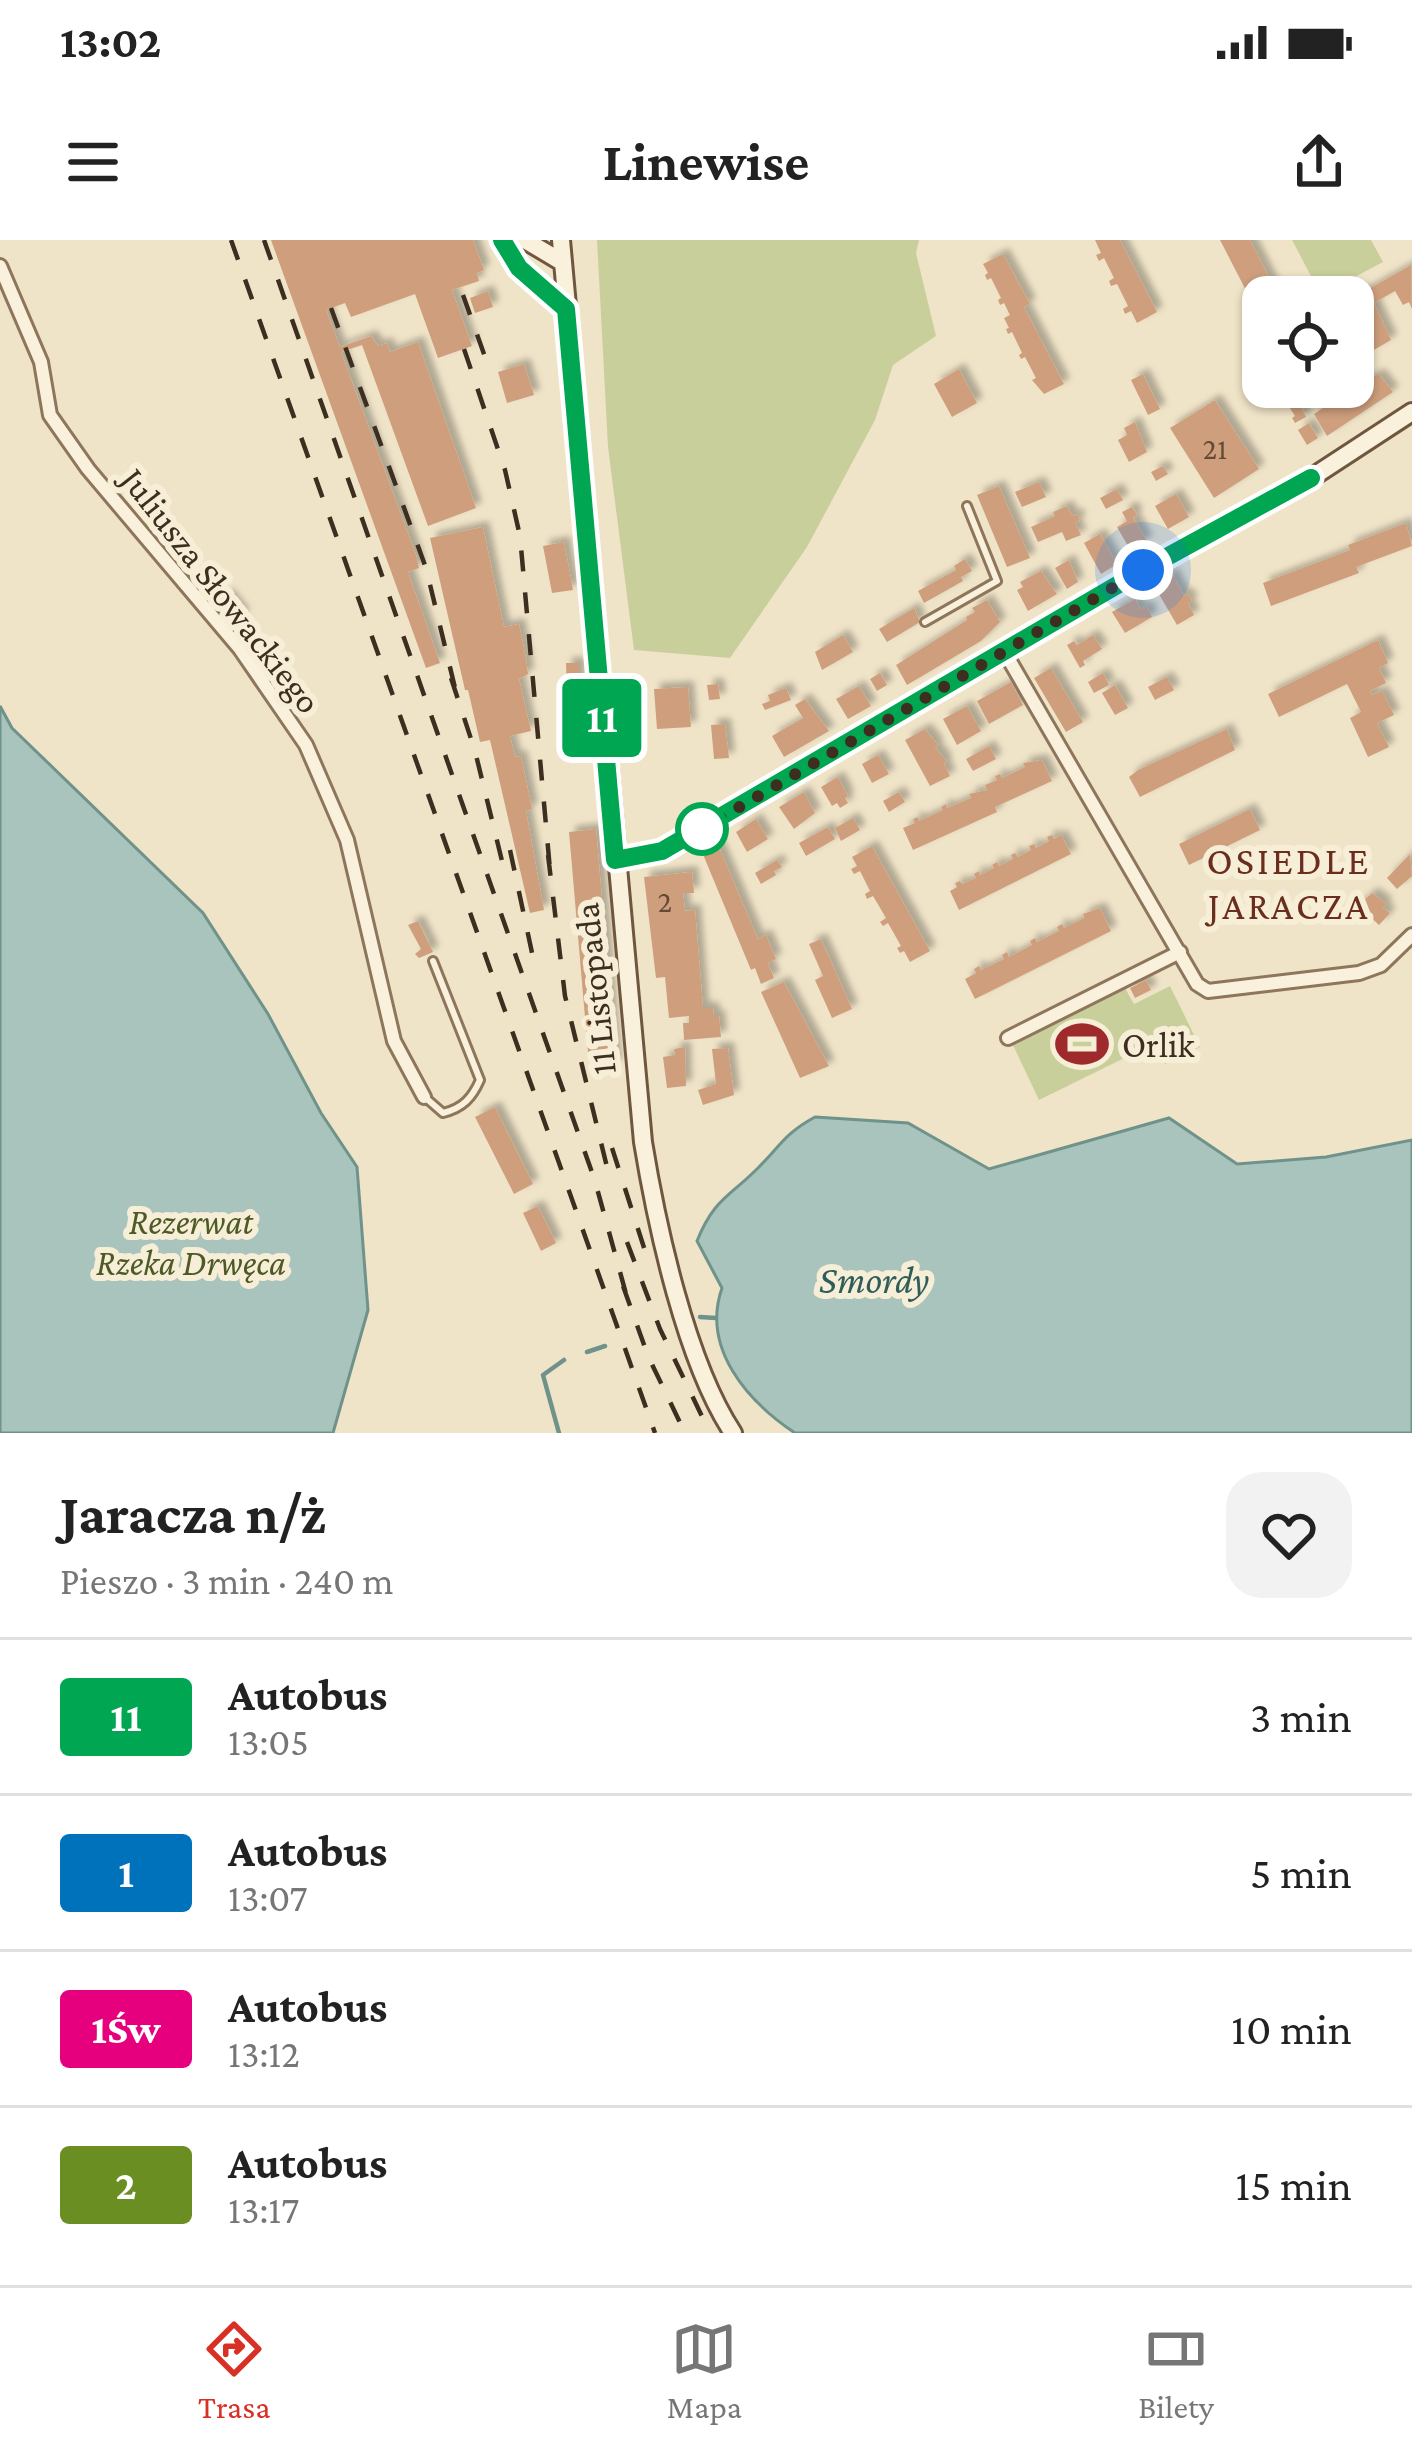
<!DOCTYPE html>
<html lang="pl">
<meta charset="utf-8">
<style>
:root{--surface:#fff;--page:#f2f2f2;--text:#222;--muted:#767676;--line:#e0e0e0;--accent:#d93025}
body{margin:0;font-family:"Crimson Pro",serif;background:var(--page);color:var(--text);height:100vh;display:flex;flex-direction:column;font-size:45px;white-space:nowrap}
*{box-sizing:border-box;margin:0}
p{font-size:39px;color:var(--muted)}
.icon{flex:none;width:66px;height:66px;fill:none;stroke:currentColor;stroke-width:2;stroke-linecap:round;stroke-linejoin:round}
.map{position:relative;height:1193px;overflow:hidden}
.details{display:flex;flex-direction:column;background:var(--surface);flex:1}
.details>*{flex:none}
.badge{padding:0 24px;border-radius:9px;font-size:42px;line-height:78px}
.tools{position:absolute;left:1242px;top:36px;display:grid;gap:24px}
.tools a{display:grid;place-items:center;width:132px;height:132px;border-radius:24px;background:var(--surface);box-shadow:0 3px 9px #0004;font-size:60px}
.you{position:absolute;width:60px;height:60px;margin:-30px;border:9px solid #fff;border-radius:50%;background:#1a73e8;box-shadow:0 0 0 18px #1a73e833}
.map>.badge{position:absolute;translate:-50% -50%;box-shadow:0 0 0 6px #fff}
.round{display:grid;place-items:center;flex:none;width:126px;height:126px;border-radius:36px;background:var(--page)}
.headline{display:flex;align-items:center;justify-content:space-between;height:204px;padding:0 60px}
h1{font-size:57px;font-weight:700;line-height:90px}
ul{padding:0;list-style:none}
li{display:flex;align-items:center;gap:36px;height:156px;padding:0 60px;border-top:3px solid var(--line)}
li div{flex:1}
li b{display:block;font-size:45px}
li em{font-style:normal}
li .badge{min-width:132px;font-weight:700;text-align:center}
.status{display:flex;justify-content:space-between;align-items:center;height:84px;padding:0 60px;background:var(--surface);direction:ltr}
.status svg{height:33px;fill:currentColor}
header{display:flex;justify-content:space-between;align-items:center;height:156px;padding:0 60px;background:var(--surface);font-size:54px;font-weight:700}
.menu{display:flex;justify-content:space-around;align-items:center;height:168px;border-top:3px solid var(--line);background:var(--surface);font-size:33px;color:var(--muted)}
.menu a{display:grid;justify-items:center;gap:6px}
.menu .selected{color:var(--accent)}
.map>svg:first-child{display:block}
</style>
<div class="status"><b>13:02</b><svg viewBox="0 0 49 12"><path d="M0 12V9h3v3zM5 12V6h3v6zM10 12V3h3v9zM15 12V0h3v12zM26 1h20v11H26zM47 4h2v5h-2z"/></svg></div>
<header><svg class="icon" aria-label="menu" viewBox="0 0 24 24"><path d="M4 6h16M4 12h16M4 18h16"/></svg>Linewise<svg class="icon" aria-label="share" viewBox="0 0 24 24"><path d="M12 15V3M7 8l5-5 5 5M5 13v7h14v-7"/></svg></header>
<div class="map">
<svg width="1412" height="1193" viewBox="0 0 1412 1193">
<defs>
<filter id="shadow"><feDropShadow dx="6" dy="-6" stdDeviation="3" flood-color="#0004"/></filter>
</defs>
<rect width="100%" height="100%" fill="#f0e4c8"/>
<path fill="#c9cf9b" d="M597 0H919L916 13 936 96 893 125 875 180 807 307 730 418 634 410 608 207Z
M1292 0H1371L1383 22 1321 55Z
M1170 746 1200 807 1165 824 1148 792 1153 804 1039 860 1012 803 1125 748 1134 764Z"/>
<path fill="#a9c4bc" stroke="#6f938a" stroke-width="3" d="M0 466 12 488 203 673 268 774 321 873 357 927 368 1070 333 1193H0Z
M815 877 908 883 989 929 1169 878 1237 924 1326 917 1412 900V1193H795C747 1161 701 1108 722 1048L697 1001C714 959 728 958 758 928 781 905 784 894 815 877Z"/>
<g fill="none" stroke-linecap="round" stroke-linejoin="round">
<path stroke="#6f938a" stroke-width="4.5" d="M700 1077 716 1078
M587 1112 605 1106
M559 1193 543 1135 564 1120"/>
</g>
<path fill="#cf9f7d" filter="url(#shadow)" d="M271 0H473L484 30 477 33 479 41 452 50 472 106 438 118 415 54 351 77 345 63 326 70 340 107 371 96 378 106 387 103 390 112 418 102 476 268 428 286 362 105 341 112 416 315 419 328 408 332 440 423 426 428Z
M1095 0H1120L1157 72 1137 83 1131 71 1125 74 1123 69 1128 66 1117 44 1111 46 1109 41 1114 38 1104 18 1099 21 1096 15 1101 13Z
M1220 0H1250L1277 53 1263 57 1254 66Z
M1003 14 1030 64 1024 67 1064 144 1044 154 1032 140 1036 138 1025 117 1021 119 1019 115 1022 113 1012 92 1008 94 1006 89 1009 88 1004 78 1010 75 1004 63 1000 65 998 60 1001 58 991 38 987 40 985 35 988 33 983 24Z
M1411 25 1412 69 1409 62 1403 65 1395 51 1374 63 1391 100 1372 111 1362 92 1368 89 1353 58Z
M488 51 493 67 475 73 470 58Z
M524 124 534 155 507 163 498 132Z
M959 129 977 163 952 177 934 144Z
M1143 134 1160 169 1148 175 1131 140Z
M1379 134 1393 152 1327 196 1314 174 1326 166 1323 162 1352 153 1361 147 1359 144Z
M1276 147H1295L1306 167 1302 169 1306 177 1295 183 1292 178 1295 176Z
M1215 160 1259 229 1214 258 1170 188Z
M1135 182 1147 212 1129 222 1118 200 1127 195 1124 188Z
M1309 183 1318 198 1307 205 1298 190Z
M1163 226 1168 234 1156 241 1151 232Z
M1039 242 1046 257 1022 267 1015 252Z
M999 246 1030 318 1007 327 977 255Z
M1117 249 1123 260 1106 269 1100 258Z
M1176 254 1189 277 1168 289 1155 266Z
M1067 266 1072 276 1077 274 1080 280 1075 283 1081 295 1066 301 1062 292 1038 302 1031 287 1055 276 1053 272Z
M1132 267 1137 275 1133 277 1147 301 1131 311 1117 287 1127 281 1122 272Z
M1406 283 1412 306 1356 327 1359 333 1271 366 1263 343 1350 310 1348 305Z
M483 287 504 387 519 384 526 419 528 434 519 439 531 491 510 496 515 517 521 516 532 569 526 571 544 670 530 673 490 500 480 502 468 450H465L430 298Z
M1100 294 1117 324 1101 334 1084 303Z
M564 302 573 350 552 353 543 306Z
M965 319 972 331 961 337 963 341 924 363 918 351 956 330 954 326Z
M1069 320 1078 342 1067 349 1055 328Z
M1041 331 1057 354 1028 371 1017 350 1023 347 1020 342Z
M1172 333 1184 356 1188 354 1192 361 1188 363 1194 375 1177 385 1153 344Z
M227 354 244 375 231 386 213 365Z
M1135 359 1141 369 1147 366 1152 377 1125 393 1112 372Z
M987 360 1000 382 981 401 907 445 896 425 967 380 966 377 975 372 972 368Z
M914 368 920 382 887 402 879 389Z
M843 395 853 412 822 430 815 412Z
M1093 395 1102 409 1083 421 1085 425 1080 428 1067 405 1074 401 1077 405Z
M1378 400 1388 423 1379 428 1386 443 1370 451 1372 455 1382 451 1394 475 1377 483 1389 507 1368 517 1350 478 1361 472 1347 444 1279 477 1268 454Z
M566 423H579V456H567Z
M1051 428 1083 482 1066 492 1034 438Z
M880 433 887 445 877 451 870 439Z
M1103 433 1109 445 1094 453 1088 442Z
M1167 437 1174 450 1155 460 1148 447Z
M1011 442 1023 465 989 484 977 461Z
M718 444 720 459 709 460 707 445Z
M1115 445 1128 468 1115 475 1102 453Z
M859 446 871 466 848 479 836 459Z
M688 447 691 487 657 489 654 449Z
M786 448 791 460 765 470 762 464 770 461 768 455Z
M805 459 829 491 784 517 772 496 803 478 795 465Z
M967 466 981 491 957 505 943 479Z
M725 484 729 518 714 519 711 485Z
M925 489 938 505 935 507 947 522 944 524 950 536 930 546 905 500Z
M1227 489 1235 510 1140 557 1129 537 1138 530Z
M989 506 996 519 973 531 966 519Z
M878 515 889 534 872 543 862 524Z
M1042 520 1052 541 995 567 997 572 913 610 903 588 915 583 913 579 918 577 919 581 943 570 941 567 946 564 947 568 971 558 969 554 987 550 985 545 997 540 995 536 1000 534 1002 538 1025 527 1023 523Z
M838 537 848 556 845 558 848 563 840 568 837 563 832 566 821 547Z
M804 552 815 573 794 589 779 567Z
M899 552 905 562 889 572 883 561Z
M1250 569 1260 590 1189 625 1179 604Z
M853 578 860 590 841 601 835 588Z
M756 579 768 599 747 612 736 592Z
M828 587 835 599 806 616 799 603Z
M596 589 616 826 593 828 592 811 588 812 569 592Z
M1052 595 1054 599 1061 595 1071 614 959 670 950 651 957 647 955 643 960 641 962 644 976 638 974 634 979 631 980 635 994 628 992 625 997 622 999 626 1013 619 1011 615 1015 613 1018 617 1031 610 1029 606 1034 604 1036 608 1049 601 1047 597Z
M718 605 758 699 766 695 776 719 768 723 774 738 761 744 755 728 751 730 702 612Z
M872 606 930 711 910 722 904 711 900 713 897 708 901 706 888 683 883 686 880 682 886 678 873 656 867 659 865 654 870 651 860 631 854 634 851 629 857 626 852 617Z
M1410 614 1412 636 1397 649 1387 638Z
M777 620 782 627 774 631 776 635 761 644 755 633Z
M692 632 694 653H683L685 671 695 670 703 768H713L714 776H719L721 797 684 800 683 783H689V776L669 778 665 737 656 738 644 637Z
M1372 653 1387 664 1383 668 1390 673 1379 685 1368 675 1362 680 1352 671Z
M1100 668 1111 691 975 759 965 739 976 733 974 729 979 726 981 730 1004 719 1002 715 1007 712 1009 717 1032 705 1030 701 1035 698 1037 702 1059 691 1057 687 1062 684 1064 688 1084 678 1083 674Z
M418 681 433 712 419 718 415 714 421 709 408 685Z
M821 699 852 769 832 778 815 740 823 736 809 704Z
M1146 740 1151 750 1135 758 1130 748Z
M784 742 829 826 800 838 761 752Z
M685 807 686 846 667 848 663 817 675 815 674 809Z
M728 808 734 855 703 865 698 850 716 844 712 809Z
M495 867 533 944 514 954 475 877Z
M538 966 556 1003 541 1011 523 973Z"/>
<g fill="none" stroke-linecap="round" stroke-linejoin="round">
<g stroke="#8d765c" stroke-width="12">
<path id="lane" d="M925 382 997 341 967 266
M427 859 443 873C463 868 472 858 480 840L433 721"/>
</g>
<g stroke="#8d765c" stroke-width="18">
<path id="street" d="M0 26 41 122 50 175 88 229 240 409 306 505 347 600 394 801 424 857
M1004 411 1197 744 1208 751 1359 733 1381 725 1412 695
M1008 798 1180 712"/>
</g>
<g stroke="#6f573f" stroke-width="22">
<path id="secondary" d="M502 0 519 29 566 69
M525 0 562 22
M561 0 643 902C657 987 686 1122 733 1193
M615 620 662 611 1143 330 1311 238 1412 172"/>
</g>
<use href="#lane" stroke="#faf1dc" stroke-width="6"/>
<use href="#street" stroke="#faf1dc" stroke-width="12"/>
<use href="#secondary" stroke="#faf1dc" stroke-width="16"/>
<path stroke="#3d2e20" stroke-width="4.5" stroke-dasharray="21 21" stroke-linecap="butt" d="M231 0 655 1193
M264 0 595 941 628 1061
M463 55 490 131
M331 68 426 328 456 452
M464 109 505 230 520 296 550 630
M451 438 475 511 504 629
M510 610 534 722
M548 615 565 756 607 927
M612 908 647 1017
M627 1002 660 1089 710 1193
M623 1046 648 1116 685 1193"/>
</g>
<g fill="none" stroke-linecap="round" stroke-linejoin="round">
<g stroke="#fff" stroke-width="27">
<path id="line" d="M502 0 519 28 566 69 615 620 662 611 1143 330 1311 238"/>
</g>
<use href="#line" stroke="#00a651" stroke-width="18"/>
<path stroke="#3d2e20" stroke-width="12" stroke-dasharray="0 21.6" d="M702 589 1143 330"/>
</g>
<defs>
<g id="stadium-bare" transform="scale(4.14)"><path d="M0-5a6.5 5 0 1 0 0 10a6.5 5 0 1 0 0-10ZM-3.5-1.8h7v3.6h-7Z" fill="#9e2a2b" stroke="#f7eed8" stroke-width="2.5" paint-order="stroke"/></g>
</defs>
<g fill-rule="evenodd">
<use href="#stadium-bare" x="1082" y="804"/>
</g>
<circle fill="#fff" stroke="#00a651" stroke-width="6" cx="702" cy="589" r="24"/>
<g text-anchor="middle" stroke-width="12" stroke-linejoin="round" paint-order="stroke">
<g font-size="30" fill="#624a37">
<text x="1215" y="219">21</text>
<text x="665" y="672">2</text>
</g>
<g font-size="36" fill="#3d2e20" stroke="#f7eed8">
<text transform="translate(222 350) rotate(52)" y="13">Juliusza Słowackiego</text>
<text transform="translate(594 749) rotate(-96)" y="13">11 Listopada</text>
</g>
<g font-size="36" fill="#3d2e20" stroke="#f7eed8" text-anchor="start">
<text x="1122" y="817">Orlik</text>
</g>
<g font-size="36" font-style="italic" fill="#4d5a26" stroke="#f7eed8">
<text x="191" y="994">Rezerwat<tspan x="191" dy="41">Rzeka Drwęca</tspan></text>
</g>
<g font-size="39" letter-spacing="3" fill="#6b2e1e" stroke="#f7eed8">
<text x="1289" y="634">OSIEDLE<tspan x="1289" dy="45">JARACZA</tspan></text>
</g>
<g font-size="39" font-style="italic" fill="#2f5d5a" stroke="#f7eed8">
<text x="874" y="1053">Smordy</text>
</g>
</g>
</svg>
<div class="tools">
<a><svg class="icon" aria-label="locate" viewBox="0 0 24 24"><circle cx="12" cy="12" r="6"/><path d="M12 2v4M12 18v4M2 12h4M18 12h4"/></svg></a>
</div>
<div class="you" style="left:1143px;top:330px"></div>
<b class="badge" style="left:602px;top:478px;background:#00a651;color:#fff">11</b>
</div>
<section class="details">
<div class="headline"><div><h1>Jaracza n/ż</h1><p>Pieszo · 3 min · 240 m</p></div><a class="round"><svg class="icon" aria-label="heart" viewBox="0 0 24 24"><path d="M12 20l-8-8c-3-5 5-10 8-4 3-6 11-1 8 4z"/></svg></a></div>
<ul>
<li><span class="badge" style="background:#00a651;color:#fff">11</span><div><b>Autobus</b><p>13:05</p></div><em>3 min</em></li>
<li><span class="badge" style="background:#0072bc;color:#fff">1</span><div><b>Autobus</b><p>13:07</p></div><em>5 min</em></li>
<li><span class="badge" style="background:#e6007e;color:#fff">1Św</span><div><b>Autobus</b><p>13:12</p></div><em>10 min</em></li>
<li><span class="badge" style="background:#6b8e23;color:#fff">2</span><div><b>Autobus</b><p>13:17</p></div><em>15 min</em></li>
</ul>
</section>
<nav class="menu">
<a class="selected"><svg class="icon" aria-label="directions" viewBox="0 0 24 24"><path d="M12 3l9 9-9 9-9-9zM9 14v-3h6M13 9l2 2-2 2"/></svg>Trasa</a>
<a><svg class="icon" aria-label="map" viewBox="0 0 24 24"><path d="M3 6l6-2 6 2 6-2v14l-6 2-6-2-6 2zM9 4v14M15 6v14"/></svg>Mapa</a>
<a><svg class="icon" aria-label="tickets" viewBox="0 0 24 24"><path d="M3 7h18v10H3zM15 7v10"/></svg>Bilety</a>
</nav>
